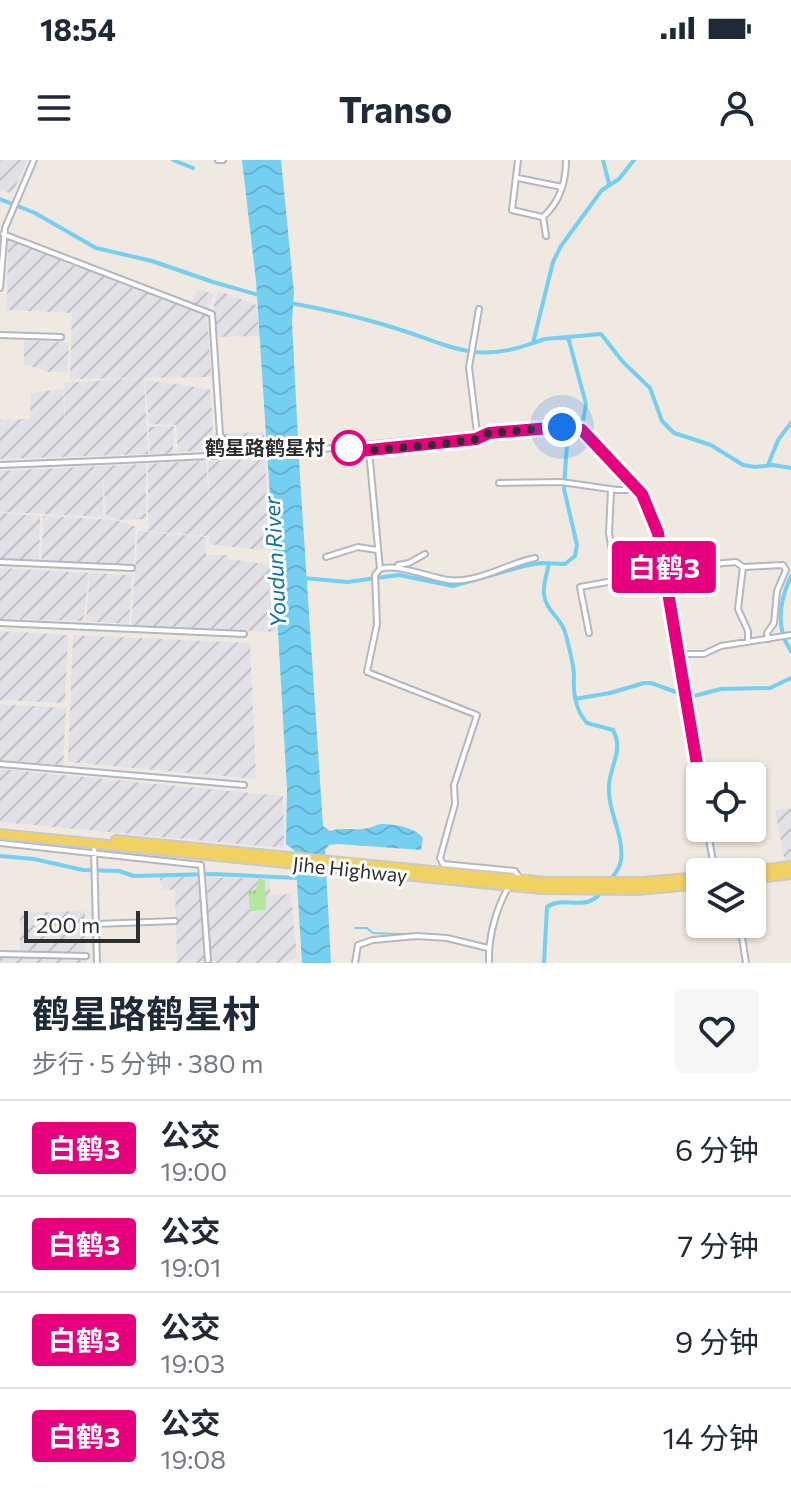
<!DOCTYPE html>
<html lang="zh">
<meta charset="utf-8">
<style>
:root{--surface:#fff;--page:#f6f6f7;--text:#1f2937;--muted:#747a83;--line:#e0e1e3}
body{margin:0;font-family:Commissioner,"Noto Sans SC",sans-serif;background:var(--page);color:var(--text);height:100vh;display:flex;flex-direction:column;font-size:30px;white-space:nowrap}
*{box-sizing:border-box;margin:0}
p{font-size:26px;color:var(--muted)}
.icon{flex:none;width:44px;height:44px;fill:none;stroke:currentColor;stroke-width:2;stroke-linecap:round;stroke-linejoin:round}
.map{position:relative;height:803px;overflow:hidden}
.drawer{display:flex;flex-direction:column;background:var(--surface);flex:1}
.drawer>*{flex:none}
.badge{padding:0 16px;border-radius:6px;font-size:28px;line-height:52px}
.fabs{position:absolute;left:686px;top:602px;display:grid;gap:16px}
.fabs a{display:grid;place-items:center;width:80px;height:80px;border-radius:8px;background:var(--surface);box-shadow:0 2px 6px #0004;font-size:40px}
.scale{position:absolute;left:24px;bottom:20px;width:116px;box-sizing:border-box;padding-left:8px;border:4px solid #2e2e2e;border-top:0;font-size:22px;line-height:28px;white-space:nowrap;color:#2e2e2e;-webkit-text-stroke:6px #fff;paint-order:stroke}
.you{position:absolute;width:40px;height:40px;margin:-20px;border:6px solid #fff;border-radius:50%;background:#1a73e8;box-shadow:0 0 0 12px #1a73e833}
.map>.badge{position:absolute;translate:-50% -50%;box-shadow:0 0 0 4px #fff}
.round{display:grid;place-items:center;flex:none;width:84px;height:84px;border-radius:8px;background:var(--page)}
.overview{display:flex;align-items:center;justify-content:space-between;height:136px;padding:0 32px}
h1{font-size:38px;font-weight:700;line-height:60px}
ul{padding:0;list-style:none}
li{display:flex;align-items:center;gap:24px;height:96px;padding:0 32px;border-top:2px solid var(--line)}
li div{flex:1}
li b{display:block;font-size:30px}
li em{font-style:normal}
li .badge{min-width:88px;font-weight:700;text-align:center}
.status{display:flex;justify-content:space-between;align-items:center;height:56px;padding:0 40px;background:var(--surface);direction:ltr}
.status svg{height:22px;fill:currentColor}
header{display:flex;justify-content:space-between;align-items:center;height:104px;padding:0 32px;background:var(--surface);font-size:36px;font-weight:700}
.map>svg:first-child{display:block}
</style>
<div class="status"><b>18:54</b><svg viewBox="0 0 49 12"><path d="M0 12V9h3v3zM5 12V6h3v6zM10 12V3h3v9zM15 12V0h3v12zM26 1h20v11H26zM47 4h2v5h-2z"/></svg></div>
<header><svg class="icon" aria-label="menu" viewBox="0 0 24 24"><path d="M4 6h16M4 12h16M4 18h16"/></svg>Transo<svg class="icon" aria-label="person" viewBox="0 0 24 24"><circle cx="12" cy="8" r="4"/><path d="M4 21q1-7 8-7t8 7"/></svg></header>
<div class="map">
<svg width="791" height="803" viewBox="0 0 791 803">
<defs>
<pattern id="industrial-furrows" width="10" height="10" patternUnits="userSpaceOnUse" patternTransform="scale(2)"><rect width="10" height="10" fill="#e3e1e8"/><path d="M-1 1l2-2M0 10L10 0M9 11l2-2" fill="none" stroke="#c3c1c7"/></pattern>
<pattern id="grass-tufts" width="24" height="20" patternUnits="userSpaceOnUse" patternTransform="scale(2)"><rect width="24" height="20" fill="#b6e59e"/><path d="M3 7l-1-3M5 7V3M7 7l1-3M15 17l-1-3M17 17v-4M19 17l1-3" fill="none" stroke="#9dc588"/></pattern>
<pattern id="water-waves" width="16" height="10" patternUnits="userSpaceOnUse" patternTransform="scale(2)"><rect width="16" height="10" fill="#75cff0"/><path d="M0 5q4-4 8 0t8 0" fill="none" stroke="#66b2ce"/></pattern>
</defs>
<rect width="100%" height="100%" fill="#efe9e1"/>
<path fill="url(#industrial-furrows)" d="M0 0H28L12 34 0 29Z
M8 78 207 155 211 217 144 218 148 294 0 299V260L30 259 31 233 63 229 66 277 64 223 139 218 70 219 72 153 7 150Z
M197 129 214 134 208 148 192 143Z
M219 131 256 145 260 176 217 177 214 144Z
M24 180 69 182 67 212H49L24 204Z
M145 220 210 229 213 274 264 272 265 287 228 288 224 284 214 285V290L178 292 176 265 149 264Z
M174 266 173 290 167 294H150L148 267Z
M265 299 270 387 261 390 209 384 210 371 208 376 148 371V304L206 301 209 337 208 301Z
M146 304V359L121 360 106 356 103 316V357L0 352V311Z
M0 353 40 356 39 401 0 399Z
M43 356 116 360 136 367 133 406 42 401Z
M138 371 206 377V395H228V399L272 405 274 427 269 430 272 449 276 451V472L131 465Z
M0 408 89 413 83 461 0 459Z
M90 413 132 415 129 464 86 461Z
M0 471 68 475 65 543 0 540Z
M73 475 250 483 256 619 68 602Z
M0 544 66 548 63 605 0 600Z
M0 609 283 636 284 688 0 662Z
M791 648V700L785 701 775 650Z
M159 716 270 719V735L291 734 297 799 279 803H177L175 730 163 729Z
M85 751 86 795 20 794V753Z
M0 796 87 797V803H0Z"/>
<path fill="url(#grass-tufts)" d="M258 720H265L266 750 250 751 248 731 256 730Z"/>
<path fill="url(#water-waves)" d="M242 0H281L294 133 292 162 300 317 323 666 330 671C343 667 356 671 369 668 373 667 377 664 381 664 394 664 415 667 423 678L421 690 338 684 329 685 325 690 331 803H302L295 691 286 684 287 629 272 367 256 121Z"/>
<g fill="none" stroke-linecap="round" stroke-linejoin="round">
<path stroke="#75cff0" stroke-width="2" d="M355 768H367L373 773 446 776"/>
<path stroke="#75cff0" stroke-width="4" d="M173 0 193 8
M603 0 609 24
M0 39 35 53 96 88 152 101 213 122 262 136
M290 143C323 149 356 156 388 166 445 182 472 206 533 183L553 102 561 86 602 30 619 19 634 0
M533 183 545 179 601 174 623 202 650 228 662 261 674 273 711 285 743 305 755 307 773 305 791 308
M768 305 778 280 791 263
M549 403C547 413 543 424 544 434 545 450 561 458 565 472 568 483 574 506 574 516 573 533 575 550 587 563L613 570C624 590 610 606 609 625 607 650 624 674 621 700 620 709 614 715 609 722
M791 416C780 440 775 468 791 491
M303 418 347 422 399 415 453 426 524 406 541 403 565 404 575 396 577 385 564 329 567 283 583 261 586 244 568 177
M575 539 610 533 644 523H651L690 537 721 529 770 528 791 518
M0 696 34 699 83 710 119 711 134 716 213 714 297 718
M544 803 547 747C566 734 586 755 604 729"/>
<g stroke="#b4b7c1" stroke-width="8">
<path id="street" d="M218 0H223
M518 0 512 50 542 57
M518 18 562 27
M3 74 212 154 220 275 225 281H246
M546 76 543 57C560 42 566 23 566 0
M0 128 5 68 34 0
M0 175 61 177
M477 273 469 207 479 149
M348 274 350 292C385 290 457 288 486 274
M466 275 574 267C590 273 632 320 642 335 651 349 657 367 661 383L700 621
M369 291 380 409 375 415 377 464 367 512 477 555 454 625 455 644 440 698 443 704 515 711 519 717
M0 305 124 300
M499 323 561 322 617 330H639
M611 330 609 373 617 421
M326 397 358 387 377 390
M0 402 132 408
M398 405 409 403 425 394
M743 407 738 449 748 471V482
M380 409C395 403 429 417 448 420 477 424 508 403 535 398
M0 463 244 474
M589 473 580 427 702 405 736 402 743 407 783 405 786 410 777 431 774 463 767 473 768 479
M678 494H704L721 486 791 475
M0 604 244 625
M707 668 715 712
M0 683 201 705 208 800
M94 690 97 803
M96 764 175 761
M740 764 746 803
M0 794 86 796
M355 803 358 785 373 780 417 776 447 778 488 788
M489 803C488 778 496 748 509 726"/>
</g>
<g stroke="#c9c9c9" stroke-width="12">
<path id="primary" d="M0 674 541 729 638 730 700 724
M116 680 546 722H643L700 717
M743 712 791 706
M752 719 791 714"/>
</g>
<use href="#street" stroke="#fff" stroke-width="4"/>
<use href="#primary" stroke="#f2d163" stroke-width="8"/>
<g stroke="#b4b7c1" stroke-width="8" stroke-linecap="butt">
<path id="street-bridge" d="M124 300 292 292 466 275"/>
</g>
<use href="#street-bridge" stroke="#fff" stroke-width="4"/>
</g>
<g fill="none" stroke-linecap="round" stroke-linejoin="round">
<g stroke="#fff" stroke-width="18">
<path id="line" d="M349 288 350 292 476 279 489 273 562 267 582 270 642 334 658 373 700 622"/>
</g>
<use href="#line" stroke="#e6007e" stroke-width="12"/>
<path stroke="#2e2e2e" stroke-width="8" stroke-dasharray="0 14.4" d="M349 288 350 292 443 284 476 279 489 273 562 267"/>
</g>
<circle fill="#fff" stroke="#e6007e" stroke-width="4" cx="349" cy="288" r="16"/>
<g text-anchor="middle" stroke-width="6" stroke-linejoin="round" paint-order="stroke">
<g font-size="20" font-weight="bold" fill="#2e2e2e" stroke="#fff" text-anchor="end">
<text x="325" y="295">鹤星路鹤星村</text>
</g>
<g font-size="20" fill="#2e2e2e" stroke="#fff">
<text transform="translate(350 710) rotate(6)" y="7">Jihe Highway</text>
</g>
<g font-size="22" font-style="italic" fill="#0d6fa3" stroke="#fff">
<text transform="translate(275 402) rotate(-93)" y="8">Youdun River</text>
</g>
</g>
</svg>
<div class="fabs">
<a><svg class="icon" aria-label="locate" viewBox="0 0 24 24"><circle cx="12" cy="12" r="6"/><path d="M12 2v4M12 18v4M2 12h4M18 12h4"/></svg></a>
<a><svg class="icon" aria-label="layers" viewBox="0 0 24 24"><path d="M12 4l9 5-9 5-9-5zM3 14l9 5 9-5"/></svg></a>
</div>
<div class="scale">200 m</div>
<div class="you" style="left:562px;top:267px"></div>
<b class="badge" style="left:664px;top:407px;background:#e6007e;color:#fff">白鹤3</b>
</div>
<section class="drawer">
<div class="overview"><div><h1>鹤星路鹤星村</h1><p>步行 · 5 分钟 · 380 m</p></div><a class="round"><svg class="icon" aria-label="heart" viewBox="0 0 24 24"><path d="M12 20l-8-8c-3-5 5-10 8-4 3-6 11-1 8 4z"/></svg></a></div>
<ul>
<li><span class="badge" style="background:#e6007e;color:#fff">白鹤3</span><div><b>公交</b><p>19:00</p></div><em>6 分钟</em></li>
<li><span class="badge" style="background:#e6007e;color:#fff">白鹤3</span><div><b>公交</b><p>19:01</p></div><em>7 分钟</em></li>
<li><span class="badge" style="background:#e6007e;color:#fff">白鹤3</span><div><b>公交</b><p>19:03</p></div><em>9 分钟</em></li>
<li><span class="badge" style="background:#e6007e;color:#fff">白鹤3</span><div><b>公交</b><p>19:08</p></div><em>14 分钟</em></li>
</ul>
</section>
